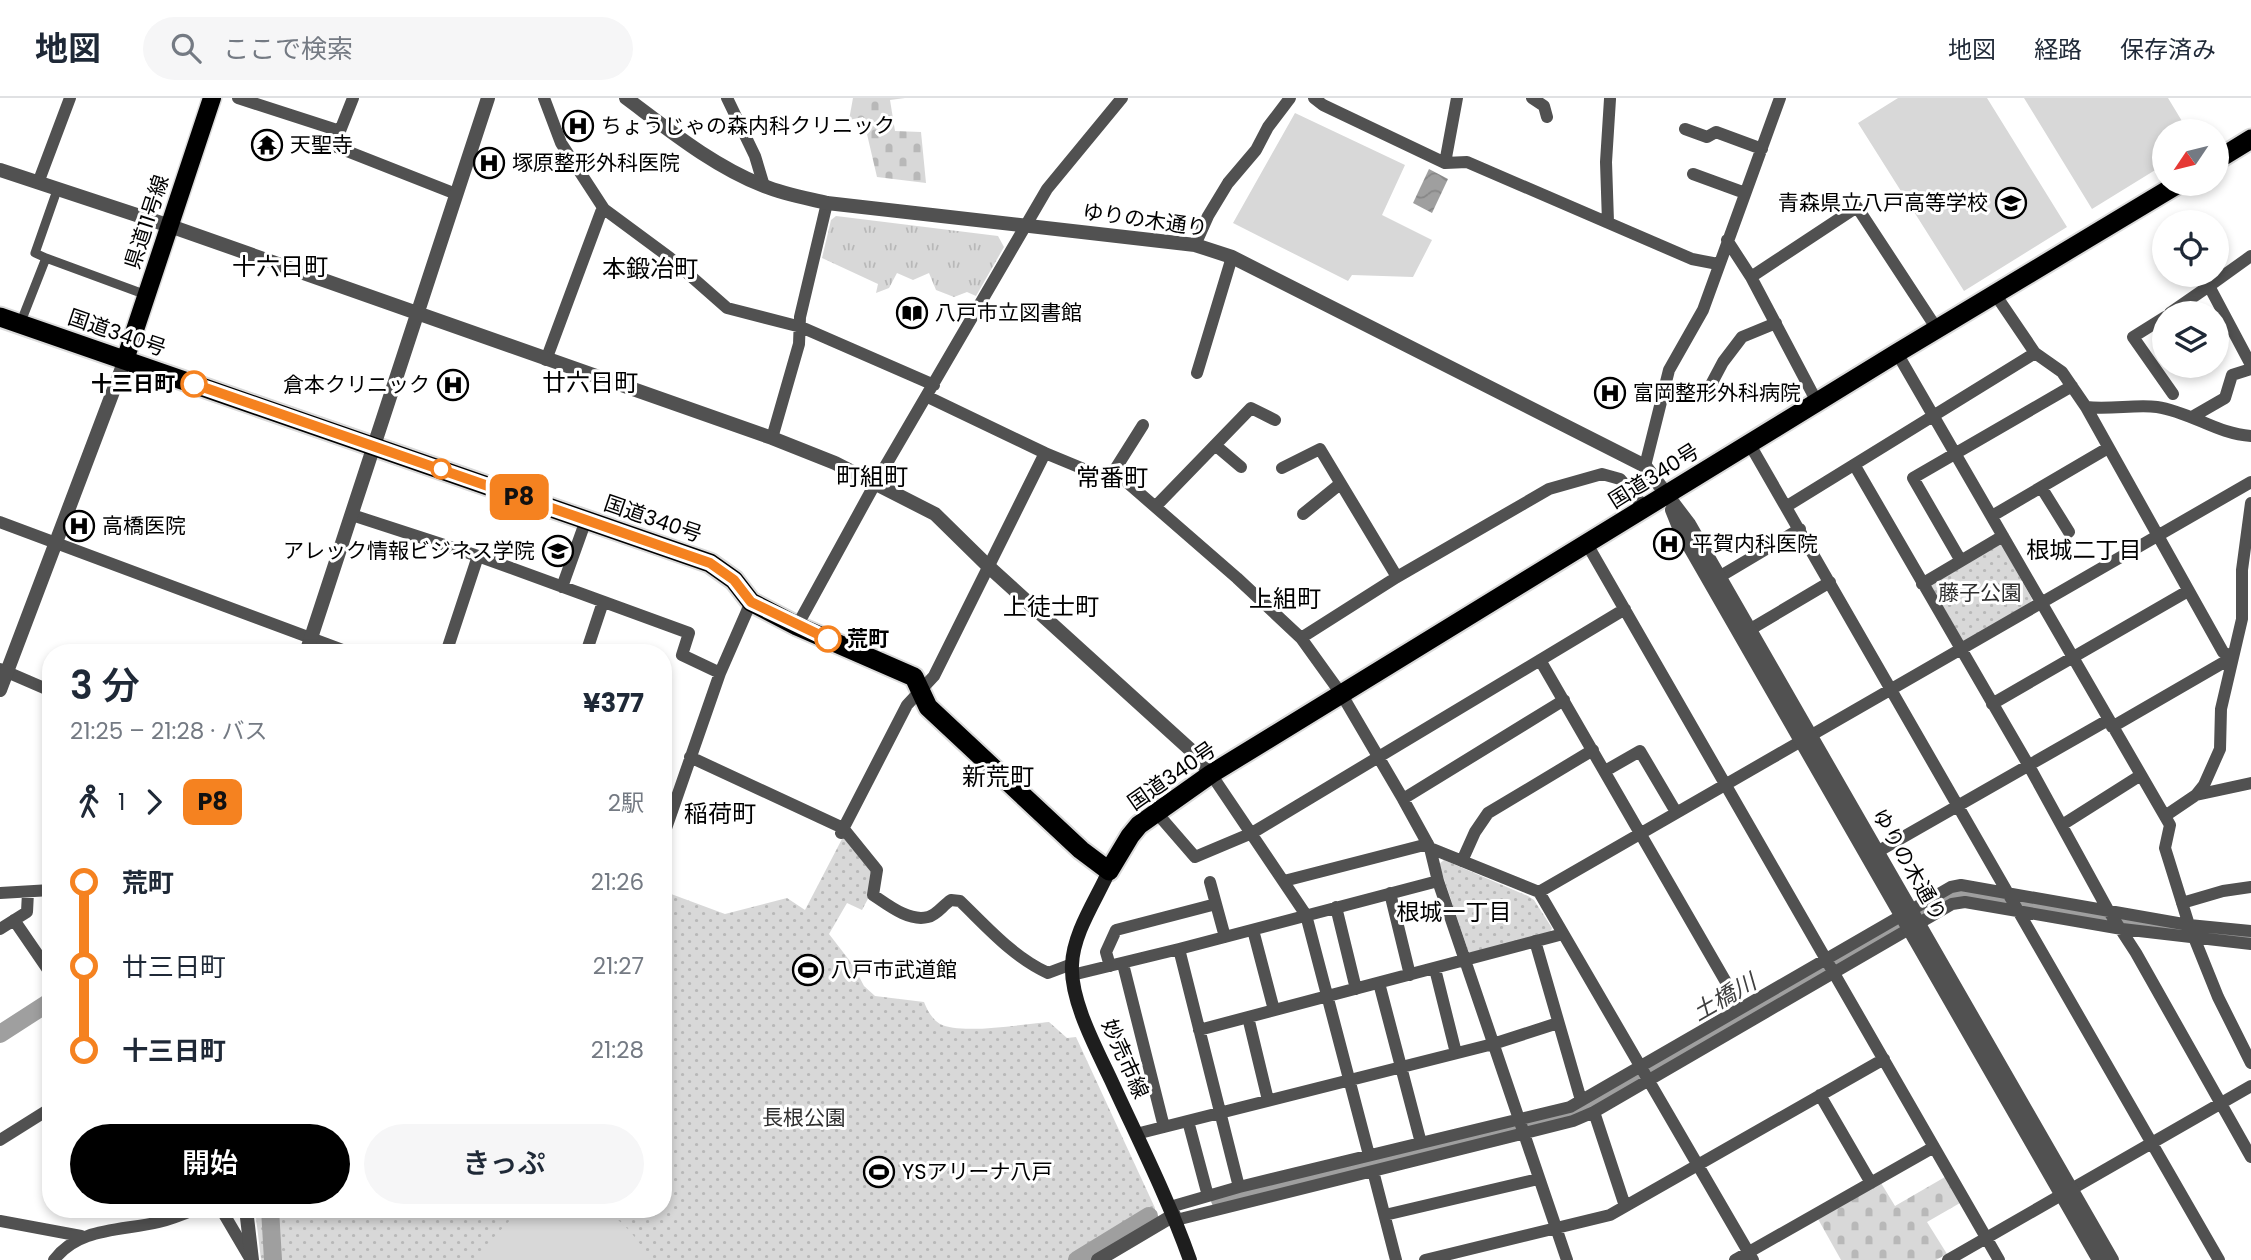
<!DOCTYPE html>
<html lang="ja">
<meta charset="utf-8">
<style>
:root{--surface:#fff;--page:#f6f6f7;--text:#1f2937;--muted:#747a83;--line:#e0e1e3;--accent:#000}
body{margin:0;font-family:Poppins,"Noto Sans JP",sans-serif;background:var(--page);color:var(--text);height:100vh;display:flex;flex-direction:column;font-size:26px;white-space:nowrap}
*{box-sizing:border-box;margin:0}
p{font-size:23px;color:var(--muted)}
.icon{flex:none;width:38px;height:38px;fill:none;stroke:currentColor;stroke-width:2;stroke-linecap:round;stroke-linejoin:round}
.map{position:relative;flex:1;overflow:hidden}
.details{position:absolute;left:42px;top:546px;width:630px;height:574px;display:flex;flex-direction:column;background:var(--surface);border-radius:28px;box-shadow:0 4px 10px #0003}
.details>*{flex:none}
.badge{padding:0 14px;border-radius:10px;font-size:24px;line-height:46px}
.needle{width:46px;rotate:235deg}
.fabs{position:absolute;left:2152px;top:21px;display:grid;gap:14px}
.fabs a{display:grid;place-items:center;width:77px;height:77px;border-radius:50%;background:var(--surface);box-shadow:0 4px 10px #0003;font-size:35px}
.map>.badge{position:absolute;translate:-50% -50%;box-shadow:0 0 0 4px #fff}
.legs{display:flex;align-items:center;gap:10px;height:77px;padding:0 28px;font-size:23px}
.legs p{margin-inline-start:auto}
.head{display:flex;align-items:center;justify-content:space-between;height:119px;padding:0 28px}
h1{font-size:38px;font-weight:600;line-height:52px}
.primary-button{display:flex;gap:14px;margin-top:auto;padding:14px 28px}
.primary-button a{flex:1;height:80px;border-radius:42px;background:var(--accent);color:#fff;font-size:28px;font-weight:600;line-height:80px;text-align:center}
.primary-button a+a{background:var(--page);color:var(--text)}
ul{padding:0 28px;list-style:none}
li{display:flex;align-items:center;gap:24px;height:84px;font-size:26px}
li i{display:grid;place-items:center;width:10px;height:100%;margin:0 9px;background:currentColor}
li i::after{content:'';width:18px;height:18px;margin:-9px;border:5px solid;border-radius:50%;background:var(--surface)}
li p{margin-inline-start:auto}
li:first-child i{background:linear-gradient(#0000 50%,currentColor 0)}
li:last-child i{background:linear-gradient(currentColor 50%,#0000 0)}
header{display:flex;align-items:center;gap:42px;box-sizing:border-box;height:98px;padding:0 35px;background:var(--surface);border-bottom:2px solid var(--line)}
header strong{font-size:33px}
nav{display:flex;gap:38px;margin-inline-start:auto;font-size:24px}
.search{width:490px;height:63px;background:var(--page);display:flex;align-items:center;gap:18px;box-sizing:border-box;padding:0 24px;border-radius:38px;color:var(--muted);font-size:26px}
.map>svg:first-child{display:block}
</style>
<header>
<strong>地図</strong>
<div class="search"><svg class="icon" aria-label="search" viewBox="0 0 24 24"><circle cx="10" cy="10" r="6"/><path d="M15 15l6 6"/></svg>ここで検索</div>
<nav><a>地図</a><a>経路</a><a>保存済み</a></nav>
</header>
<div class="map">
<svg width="2251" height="1162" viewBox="0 0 2251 1162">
<defs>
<pattern id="grass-tufts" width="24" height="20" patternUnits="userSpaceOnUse" patternTransform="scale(1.75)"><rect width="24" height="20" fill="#d8d8d8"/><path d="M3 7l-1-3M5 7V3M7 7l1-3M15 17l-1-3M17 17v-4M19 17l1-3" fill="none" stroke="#b8b8b8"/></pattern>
<pattern id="cemetery-stones" width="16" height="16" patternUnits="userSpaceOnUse" patternTransform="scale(1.75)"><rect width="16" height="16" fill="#d8d8d8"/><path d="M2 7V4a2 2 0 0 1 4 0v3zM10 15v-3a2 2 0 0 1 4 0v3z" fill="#b8b8b8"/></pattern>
<pattern id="park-dots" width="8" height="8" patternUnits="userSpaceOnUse" patternTransform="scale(1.75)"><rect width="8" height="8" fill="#d8d8d8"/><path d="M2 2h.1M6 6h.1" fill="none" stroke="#b8b8b8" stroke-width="1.8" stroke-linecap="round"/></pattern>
<pattern id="water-waves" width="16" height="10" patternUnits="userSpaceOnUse" patternTransform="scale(1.75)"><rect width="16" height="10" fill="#9f9f9f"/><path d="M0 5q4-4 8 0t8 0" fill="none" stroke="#878787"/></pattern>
</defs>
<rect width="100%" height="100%" fill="#fff"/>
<path fill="url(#grass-tufts)" d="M836 118 998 138 1004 149 976 198 967 194 954 199 936 192 929 175 913 182 897 175 889 190 876 195 878 186 822 160 831 122Z"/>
<path fill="url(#cemetery-stones)" d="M853 0H905L890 2 895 33 921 34 926 85 877 79 863 19 849 22Z
M1945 1079 1960 1105 1927 1124 1947 1156 1936 1162H1841L1818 1121 1881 1085 1895 1108Z"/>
<path fill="url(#park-dots)" d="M1998 446 2002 447 2032 501 2030 506 1963 544 1929 486Z
M843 739 875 773 870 797 862 812 847 805 829 836 853 867 864 888 875 898 924 904C927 912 932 921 940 926 961 937 1023 926 1049 924L1067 940 1076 939 1155 1110 1154 1117 1095 1150 1094 1155 1083 1162H261L255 1111H663V793L725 816 787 800 805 812Z
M1444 762 1528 798 1534 802 1552 830 1550 835 1469 855 1439 766Z"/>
<path fill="#d8d8d8" d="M1898 0H1987L2067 129 1964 193 1858 25Z
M2024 0H2168L2188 33H2165V66L2092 111Z
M1295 15 1405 67 1382 117 1432 142 1413 179 1352 177 1348 183 1233 125Z
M524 1111C544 1111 577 1107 596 1111 621 1117 638 1142 651 1162H472L515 1117Z"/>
<path fill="url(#water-waves)" d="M1429 71 1448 81 1432 115 1413 105Z"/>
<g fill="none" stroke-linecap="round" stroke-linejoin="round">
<path stroke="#9f9f9f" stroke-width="18" d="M0 936 51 903
M1220 1102 1577 1013 1956 792 2212 837 2251 840
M270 1111 273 1162
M1077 1162 1149 1118"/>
<g stroke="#dbdbdb" stroke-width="21">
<path id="primary" d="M125 262 212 0"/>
</g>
<g stroke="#dbdbdb" stroke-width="23">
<path id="trunk" d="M2217 62 2251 41
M0 219 710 465 734 482 751 504 797 528 914 579 928 609 1081 752 1109 773 1130 738 1139 727 1211 676 1897 255 2178 86"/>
</g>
<path stroke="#515151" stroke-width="9" d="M46 160 141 195
M24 216 46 160 35 155 55 98"/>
<path stroke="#515151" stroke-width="12" d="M238 0 340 33
M353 0 334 48 456 96
M544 0 561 45 604 111 669 159 727 210 801 229 934 287
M727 0 755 58 764 88
M1314 0 1323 7 1445 65 1467 64 1692 161 1718 166
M1532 0 1544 8 1547 19
M1685 31 1707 39 1716 34 1762 51
M1445 65 1457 0
M1693 76 1745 95
M38 85 70 0
M1608 124 1606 64 1610 1
M1727 142 1751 179 1817 304
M1195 147 1208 118 1228 85 1256 52 1268 29 1290 0
M2251 158 2209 188 2251 267
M1751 179 1857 109 1937 231
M1995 196 2035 255 2062 274 2086 309 2223 554 2233 559 2112 629
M2170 215 2209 188
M2165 219 2133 239 2173 296
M1897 255 2170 727 2165 750 2189 827 2218 899 2251 965
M546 262 601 114 604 111
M1197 275 1232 159
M1706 296 1723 264 1742 239 1776 225
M928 299 1045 355 1103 379 1114 373 1237 480 1301 540 1342 597 1403 701 1430 750 1438 783 1567 1162
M2086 309C2110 312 2136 306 2157 309 2191 314 2217 336 2251 338
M2192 319 2225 300 2232 277 2251 271
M772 340 799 246 800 219 827 105
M1749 345 2219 1162
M1215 347 1241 369
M1645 368 1669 272 1703 212 1780 0
M1855 368 2029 668 2108 812 2136 855 2251 1059
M1282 370 1320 351 1397 479
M1114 373 1143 327
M2041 389 2069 434
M1156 408 1251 310 1275 322
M1787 408 2035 255
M1303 416 1340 386
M352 417 478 458 689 535 682 557 720 575
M1992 418 2108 350
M0 424 351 555
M1587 446 1999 1162
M1961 463 1913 380 2072 288
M1719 479 1800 431
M1922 486 2003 438
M562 489 586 422
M797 528 876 384 1047 91 1122 0
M1744 535 1830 484
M1301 540 1397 479 1549 391 1602 376 1620 381 1645 410
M446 555 478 458
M586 555 603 504
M1540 562 1741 910
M0 571 51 593
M1992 606 2188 493
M690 659 843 730 877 772 873 797C888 807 909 824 928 819 937 817 943 807 951 802L960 803C987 829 1013 859 1048 875L1072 866
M1605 673 1640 653 1676 714
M1211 676 1306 817 1369 1057
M2196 697 2251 685
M1403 701 1564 602
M1156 714 1195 759 1252 735 1625 511
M2165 718 2196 697 2204 687 2220 651 2221 611 2242 521V472L2251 405
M2062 727 2141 677
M841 735 907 607 934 578 1045 355
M663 739 720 575 751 504
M1430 750 1539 794 2251 384
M1877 754 2108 622
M1462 763 1475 734 1488 715 1593 652
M1284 783 1428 746
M1210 784 1225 839
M1539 794 1753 1162
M0 795 51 792
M1390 795 1410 877
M2182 805 2223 793 2251 789
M1336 809 1356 891
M14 822 51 876
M0 831 27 814 28 794
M1253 832 1274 912
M1535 843 1581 1002
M1179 851 1239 1089
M1123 866 1164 1029
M1110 868 1106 854 1116 832 1216 806
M1435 871 1456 955
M1072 877 1179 851 1438 783
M1379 885 1421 1045
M1248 919 1268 1002
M1199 932 1563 836
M1820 997 1871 1085
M1594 1014 1625 1108
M1188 1023 1208 1098
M1136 1036 1493 946 1558 925
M0 1042 51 1010
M1373 1073 1396 1162
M1170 1109 1239 1089 1570 1009 1951 789 1961 787 2189 827 2251 833
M221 1111 251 1162
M1385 1117 1538 1081
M1176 1122 1573 1023 1594 1014 1952 806 1965 804 2122 831 2251 846
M0 1123 81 1138
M54 1162C78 1129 122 1133 159 1124 172 1121 184 1116 196 1111
M1425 1162 1610 1117 1884 961
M1735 1162 1934 1049
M1948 1162 2251 988"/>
<path stroke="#515151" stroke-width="14" d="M626 0C669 32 713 68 764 88 784 96 806 100 827 105L1195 147 1232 159 1645 368 1689 426 2112 1162
M0 72 170 128 772 340 835 365 935 416 989 469 1194 655 1211 676
M1672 412 1680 432 2099 1162
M306 555 488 0
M0 592 125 262
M246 1111 252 1162
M1098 1162 1174 1117"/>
<path stroke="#1e1e1e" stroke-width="14" d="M1109 773C1096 802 1073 835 1072 867 1070 902 1096 950 1111 982 1138 1041 1168 1100 1190 1162"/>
<use href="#primary" stroke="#000" stroke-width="18"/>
<use href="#trunk" stroke="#000" stroke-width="19"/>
</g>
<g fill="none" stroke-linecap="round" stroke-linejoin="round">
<g stroke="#fff" stroke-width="16">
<path id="line-1" d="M194 286 710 465 734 482 751 504 828 541"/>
</g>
<use href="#line-1" stroke="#f58220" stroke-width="10"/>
</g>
<defs>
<g id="hospital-ring" transform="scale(1.575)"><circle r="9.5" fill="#fff" stroke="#000" stroke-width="1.5"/><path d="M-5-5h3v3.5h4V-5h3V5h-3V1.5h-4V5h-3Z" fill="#000"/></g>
<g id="temple-ring" transform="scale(1.575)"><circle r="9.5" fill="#fff" stroke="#000" stroke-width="1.5"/><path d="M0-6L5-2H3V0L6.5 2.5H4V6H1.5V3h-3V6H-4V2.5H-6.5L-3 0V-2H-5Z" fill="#000"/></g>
<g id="school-ring" transform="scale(1.575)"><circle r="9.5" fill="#fff" stroke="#000" stroke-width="1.5"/><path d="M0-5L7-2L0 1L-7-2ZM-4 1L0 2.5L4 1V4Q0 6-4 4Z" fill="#000"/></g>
<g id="library-ring" transform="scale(1.575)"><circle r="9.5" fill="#fff" stroke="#000" stroke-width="1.5"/><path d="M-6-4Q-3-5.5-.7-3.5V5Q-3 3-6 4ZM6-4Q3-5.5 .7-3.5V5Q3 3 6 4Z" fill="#000"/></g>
<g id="university-ring" transform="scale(1.575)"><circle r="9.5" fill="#fff" stroke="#000" stroke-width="1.5"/><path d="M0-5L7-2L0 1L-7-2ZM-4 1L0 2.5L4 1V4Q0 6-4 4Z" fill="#000"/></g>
<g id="stadium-ring" transform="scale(1.575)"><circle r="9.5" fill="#fff" stroke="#000" stroke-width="1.5"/><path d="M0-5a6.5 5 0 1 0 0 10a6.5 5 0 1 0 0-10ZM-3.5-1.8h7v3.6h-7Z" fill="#000"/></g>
</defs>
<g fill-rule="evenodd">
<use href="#hospital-ring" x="578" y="28"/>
<use href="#temple-ring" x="267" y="47"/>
<use href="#hospital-ring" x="489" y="65"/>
<use href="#school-ring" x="2011" y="105"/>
<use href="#library-ring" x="912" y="215"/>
<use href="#hospital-ring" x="453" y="287"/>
<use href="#hospital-ring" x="1610" y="295"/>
<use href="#hospital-ring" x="79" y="428"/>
<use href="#hospital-ring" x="1669" y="446"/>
<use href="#university-ring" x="558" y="453"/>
<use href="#stadium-ring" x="808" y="872"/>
<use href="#stadium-ring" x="879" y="1074"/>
</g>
<g fill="#fff" stroke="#f58220" stroke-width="3.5">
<circle cx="194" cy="286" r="12"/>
<circle cx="441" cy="371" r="9"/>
<circle cx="828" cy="541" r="12"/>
</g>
<g text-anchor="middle" stroke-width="6" stroke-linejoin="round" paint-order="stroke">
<g font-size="21" fill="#000" stroke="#fff" text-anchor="start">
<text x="601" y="35">ちょうじゃの森内科クリニック</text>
<text x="290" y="54">天聖寺</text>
<text x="512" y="72">塚原整形外科医院</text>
<text x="1988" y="112" text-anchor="end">青森県立八戸高等学校</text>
<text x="935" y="222">八戸市立図書館</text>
<text x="430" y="294" text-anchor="end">倉本クリニック</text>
<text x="1633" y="302">富岡整形外科病院</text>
<text x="102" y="435">高橋医院</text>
<text x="1692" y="453">平賀内科医院</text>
<text x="535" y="460" text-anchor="end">アレック情報ビジネス学院</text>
<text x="831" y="879">八戸市武道館</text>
<text x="902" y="1081">YSアリーナ八戸</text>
</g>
<g font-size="21" fill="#000" stroke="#fff">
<text transform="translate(1145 122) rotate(8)" y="7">ゆりの木通り</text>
<text transform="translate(147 124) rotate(-72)" y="7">県道11号線</text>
<text transform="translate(117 235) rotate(19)" y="7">国道340号</text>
<text transform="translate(1654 378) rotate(-32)" y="7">国道340号</text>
<text transform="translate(653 421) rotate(19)" y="7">国道340号</text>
<text transform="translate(1172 678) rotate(-35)" y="7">国道340号</text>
<text transform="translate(1909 767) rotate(60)" y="7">ゆりの木通り</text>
<text transform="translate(1125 961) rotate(66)" y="7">妙売市線</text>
</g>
<g font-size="21" font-weight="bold" fill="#000" stroke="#fff" text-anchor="end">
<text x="175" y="293">十三日町</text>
<text x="847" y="548" text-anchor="start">荒町</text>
</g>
<g font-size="21" fill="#2f2f2f" stroke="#fff">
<text x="1980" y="502">藤子公園</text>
<text x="804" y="1027">長根公園</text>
</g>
<g font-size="23" fill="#000" stroke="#fff">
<text x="2084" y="460">根城二丁目</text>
<text x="1454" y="822">根城一丁目</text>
</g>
<g font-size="23" font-style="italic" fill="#404040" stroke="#fff">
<text transform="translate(1724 899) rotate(-30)" y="8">土橋川</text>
</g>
<g font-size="24" fill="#000" stroke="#fff">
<text x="280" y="177">十六日町</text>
<text x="650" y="179">本鍛冶町</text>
<text x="590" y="293">廿六日町</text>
<text x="872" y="387">町組町</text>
<text x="1112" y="388">常番町</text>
<text x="1285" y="509">上組町</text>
<text x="1051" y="517">上徒士町</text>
<text x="998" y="687">新荒町</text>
<text x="720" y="724">稲荷町</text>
</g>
</g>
</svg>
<div class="fabs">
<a><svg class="needle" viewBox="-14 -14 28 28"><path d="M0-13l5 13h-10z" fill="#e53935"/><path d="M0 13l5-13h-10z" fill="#747a83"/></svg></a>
<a><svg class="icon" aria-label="locate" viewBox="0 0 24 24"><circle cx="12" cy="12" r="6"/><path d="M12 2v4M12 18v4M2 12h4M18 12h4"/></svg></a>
<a><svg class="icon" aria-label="layers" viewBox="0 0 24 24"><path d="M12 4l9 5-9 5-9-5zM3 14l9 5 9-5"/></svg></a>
</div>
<b class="badge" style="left:519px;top:399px;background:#f58220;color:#111">P8</b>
<section class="details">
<div class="head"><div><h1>3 分</h1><p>21:25 – 21:28 · バス</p></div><b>¥377</b></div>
<div class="legs"><svg class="icon" aria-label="walk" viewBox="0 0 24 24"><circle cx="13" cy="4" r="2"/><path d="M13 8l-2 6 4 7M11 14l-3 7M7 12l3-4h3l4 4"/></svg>1<svg class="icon" aria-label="forward" viewBox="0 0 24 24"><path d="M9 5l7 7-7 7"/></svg><b class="badge" style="background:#f58220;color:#111">P8</b><p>2駅</p></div>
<ul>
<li><i style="color:#f58220"></i><b>荒町</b><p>21:26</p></li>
<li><i style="color:#f58220"></i><span>廿三日町</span><p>21:27</p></li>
<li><i style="color:#f58220"></i><b>十三日町</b><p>21:28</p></li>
</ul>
<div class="primary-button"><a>開始</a><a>きっぷ</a></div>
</section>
</div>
